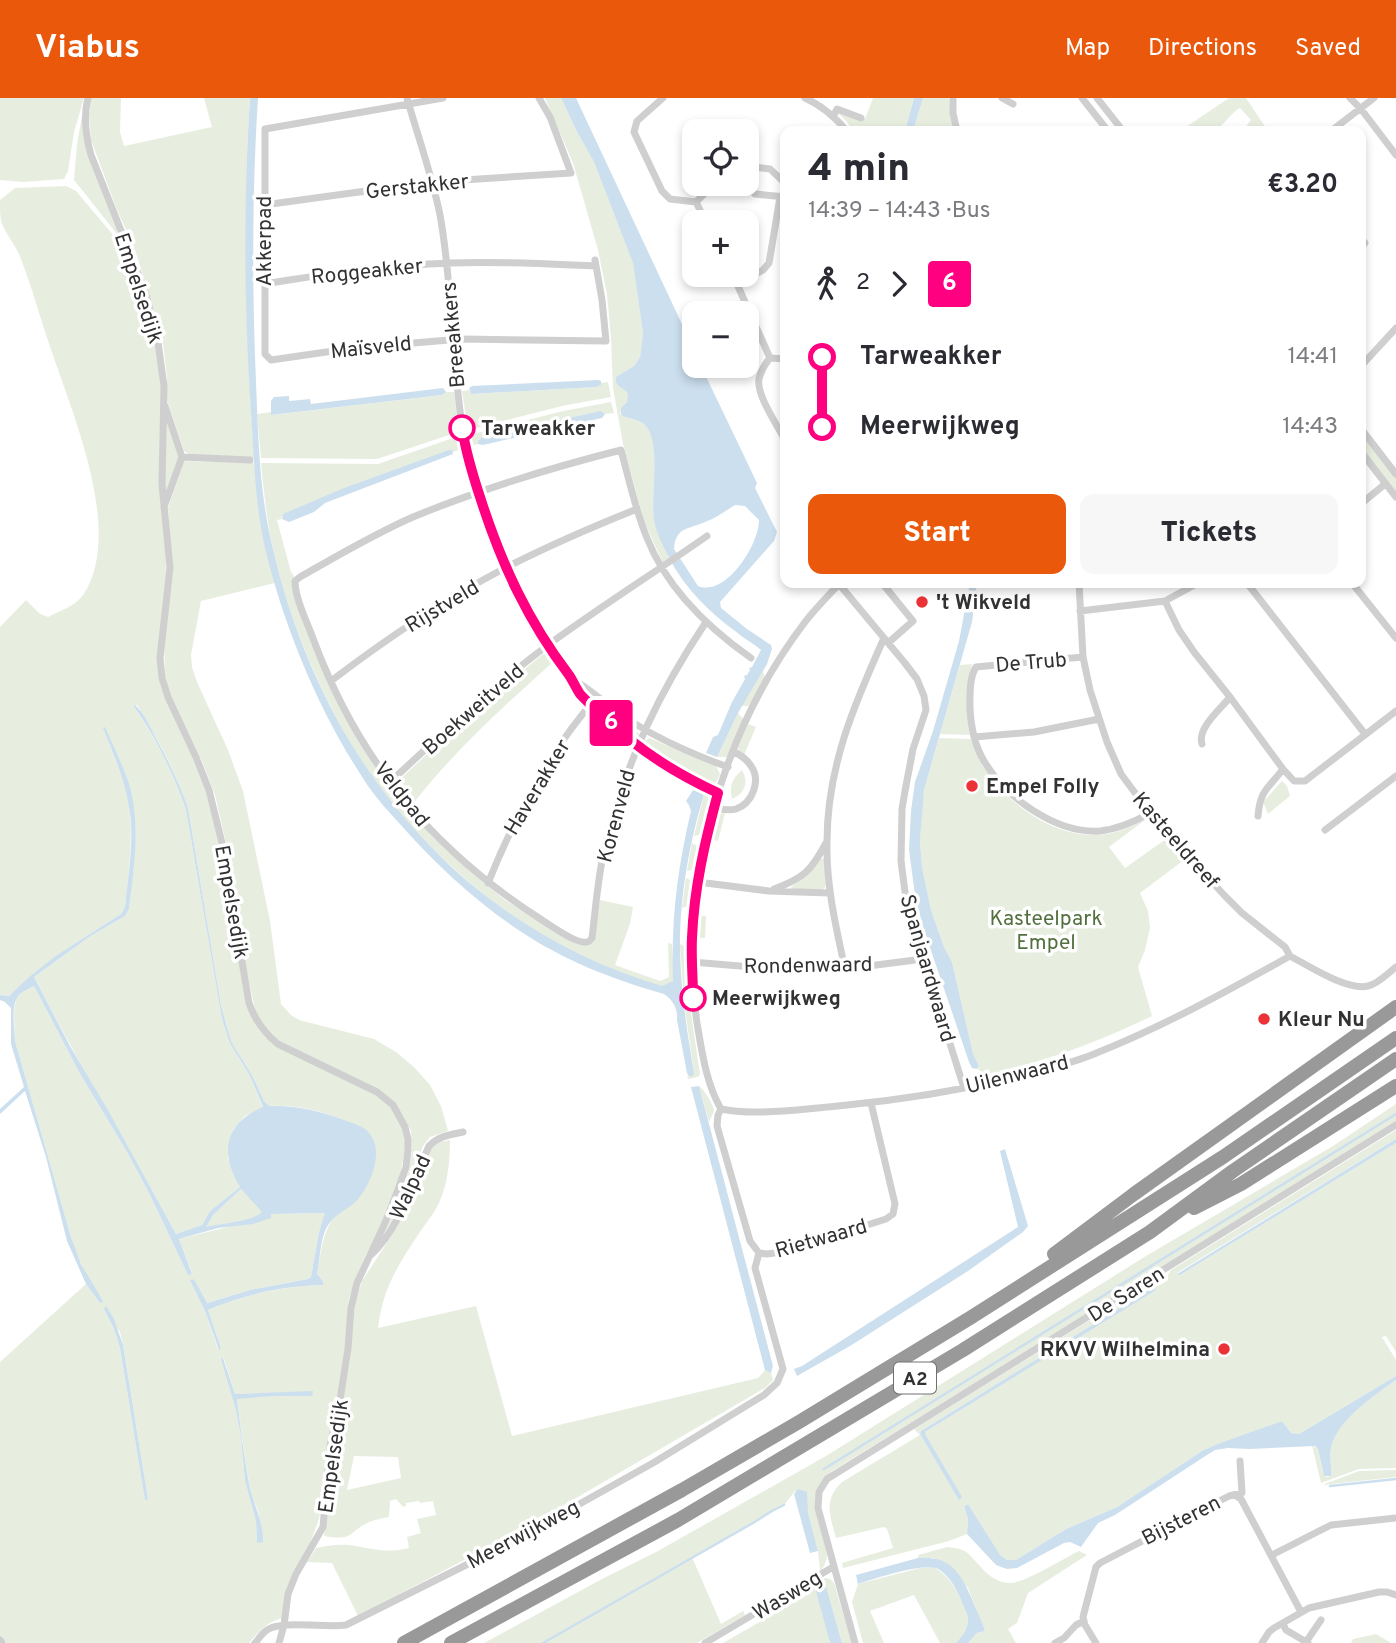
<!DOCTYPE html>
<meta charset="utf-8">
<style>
:root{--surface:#fff;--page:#f7f7f7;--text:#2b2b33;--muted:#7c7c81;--accent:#ea580c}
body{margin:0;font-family:Overpass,sans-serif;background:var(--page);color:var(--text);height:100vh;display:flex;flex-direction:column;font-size:26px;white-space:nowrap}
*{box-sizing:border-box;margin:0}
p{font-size:23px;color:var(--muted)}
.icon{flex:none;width:38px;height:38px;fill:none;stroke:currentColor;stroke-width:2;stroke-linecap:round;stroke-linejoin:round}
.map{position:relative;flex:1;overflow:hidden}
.side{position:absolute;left:780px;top:28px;width:586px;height:462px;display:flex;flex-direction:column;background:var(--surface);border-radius:14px;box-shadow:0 4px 10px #0003}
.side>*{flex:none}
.badge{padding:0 14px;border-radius:5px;font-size:24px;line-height:46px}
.buttons{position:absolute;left:682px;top:21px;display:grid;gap:14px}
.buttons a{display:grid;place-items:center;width:77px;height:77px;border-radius:14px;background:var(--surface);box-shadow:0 4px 10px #0003;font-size:35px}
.map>.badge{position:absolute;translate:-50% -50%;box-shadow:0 0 0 4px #fff}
.legs{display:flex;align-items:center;gap:10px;height:77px;padding:0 28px;font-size:23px}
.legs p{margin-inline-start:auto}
.head{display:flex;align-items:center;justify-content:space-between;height:119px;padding:0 28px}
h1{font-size:38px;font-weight:800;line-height:52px}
.cta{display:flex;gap:14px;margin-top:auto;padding:14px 28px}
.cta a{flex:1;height:80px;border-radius:14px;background:var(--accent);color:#fff;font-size:28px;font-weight:800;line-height:80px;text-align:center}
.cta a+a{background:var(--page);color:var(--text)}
ul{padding:0 28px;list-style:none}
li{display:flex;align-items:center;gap:24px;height:70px;font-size:26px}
li i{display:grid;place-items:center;width:10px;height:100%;margin:0 9px;background:currentColor}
li i::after{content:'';width:18px;height:18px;margin:-9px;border:5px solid;border-radius:50%;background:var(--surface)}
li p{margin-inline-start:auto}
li:first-child i{background:linear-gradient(#0000 50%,currentColor 0)}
li:last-child i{background:linear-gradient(currentColor 50%,#0000 0)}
header{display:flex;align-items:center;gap:42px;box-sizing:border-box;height:98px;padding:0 35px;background:var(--accent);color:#fff}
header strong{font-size:33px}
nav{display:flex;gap:38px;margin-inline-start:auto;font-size:24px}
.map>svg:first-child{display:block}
</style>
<header>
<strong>Viabus</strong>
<nav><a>Map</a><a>Directions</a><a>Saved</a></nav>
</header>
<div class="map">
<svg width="1396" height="1545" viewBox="0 0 1396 1545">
<rect width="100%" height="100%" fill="#fff"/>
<path fill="#e7eee0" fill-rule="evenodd" d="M0 0H84L74 34 68 73 64 81 23 84 0 82Z
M91 0H121L120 34 124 48 212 29 204 0H250C242 120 246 240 254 360L191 357 184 353 167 302V279L163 245 153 208 134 149 117 112 91 42 89 18Z
M545 0H561L577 34 594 64 633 164 643 235 640 259 634 268 616 279C614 289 624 288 628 296V302L620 315 621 317C629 321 640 321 646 328 664 350 648 398 655 425 658 437 664 449 669 461L663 465 644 423 623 346 613 290 611 240 607 196 598 152 573 65Z
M873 0H914L905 33H853L847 24 834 11 865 21Z
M923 0H949L953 33H913Z
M1229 0H1246L1268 33H1247V27L1251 22 1240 10C1230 15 1226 26 1216 31L1180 33Z
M82 18 121 141 74 82 77 46Z
M66 88 76 93 119 144 127 151 140 185 156 243 161 289 159 372 167 478 159 544 165 599 189 651 204 686 217 731 254 923 260 933 271 944 369 991 385 1003 396 1016 401 1027 405 1039V1053L399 1081 381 1127 363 1163 349 1201 344 1267 319 1421 283 1520C269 1522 258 1534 249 1545H6L0 1538V1264L86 1186 100 1205 103 1204 89 1182 75 1153 15 943 14 913 16 901 21 895 34 888 79 974 127 1054 150 1097 188 1177 192 1175 179 1141 232 1128 271 1116 326 1115 319 1134 311 1179 308 1181 250 1192 206 1205 194 1181 191 1182 205 1213 218 1251 221 1250 208 1212C244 1197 283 1188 323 1187V1183L317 1176C321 1156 323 1122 343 1113L360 1028C329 1016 303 1006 269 1008L264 1003 252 977 232 945 228 933 221 907 188 710C176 674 157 639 137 607L134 609C156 640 174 676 186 712L222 921 226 932 240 962 250 978 263 1010 245 1018 233 1032 228 1060 233 1076 240 1089 210 1113 202 1127 176 1136C129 1050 79 966 34 879L89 839 125 818 129 811C133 772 141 723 129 685 122 666 112 648 104 630 109 649 119 668 125 687 136 726 129 769 125 809L121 816 57 857 9 898 0 897V529L26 502 40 516 48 519C59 513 76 508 83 497 124 436 74 320 53 257 41 224 32 188 19 156 14 145 5 135 1 123 0 117 0 109 0 102L15 90ZM104 1211 120 1234 123 1247 148 1401H145L120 1250 114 1231ZM222 1260 224 1261 235 1296 313 1294 237 1300 246 1367 251 1394 259 1416 257 1444 256 1423 245 1383 241 1339 236 1312Z
M608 284 611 299 562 308 468 332 462 293 469 292 471 296 596 289 601 287V285Z
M446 294H454L459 333 452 336 377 361 261 360 257 316 271 314 272 317 442 297Z
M611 304 614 315 605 316 603 314 600 313 490 338 479 341 478 346 471 348 469 337 563 313Z
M166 315 179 358 166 399 164 381Z
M1362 336 1396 380V395L1362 351Z
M453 340H460L462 351 453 354 451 352 281 419 282 421 277 422 291 474 294 478 292 485 294 493 366 653 387 685 433 739 478 780 505 802 579 847 589 848 594 843 600 802 633 809 630 826 615 867 660 883 669 879 668 845 672 846 674 883C670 885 669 887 664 888 653 890 612 871 599 866 556 848 517 823 481 794 450 768 419 740 394 709 335 635 282 517 268 424 265 404 263 385 261 365L378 366Z
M184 363 254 365 261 428 275 485 201 503 191 557 192 569 197 584 228 652 243 693 270 823 281 906 291 917 299 922 374 941 396 954 415 970 430 987 441 1008 448 1033 430 1039 423 1048 406 1096 395 1119 383 1138 395 1112 409 1072 412 1054 411 1033 402 1017 370 987 280 943 271 938 260 924 255 911 244 861 230 763 215 697 202 663 170 595 165 578 164 544 173 475 168 410Z
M543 556 548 557 553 564C503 609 453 654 412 707L398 689 399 682 472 615Z
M972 566C966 591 966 612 970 637L940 636 960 567Z
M762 571 765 579 749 608H741Z
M597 606C608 608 635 626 639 637L637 642 596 608Z
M738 615 743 621 727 659H717Z
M748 626 756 629 744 657 739 654 738 649Z
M649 640 716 668 720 676C718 681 716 687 709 687 697 688 654 656 643 648L642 645Z
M939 640 971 641C976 653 980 665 988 675 1012 709 1055 739 1098 737 1116 736 1130 729 1145 722L1109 749 1125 770 1166 741 1184 762 1140 795 1148 813 1150 830 1145 852 1138 869 1152 918C1099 944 1044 964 985 977L978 971 979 968 973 957 952 864 944 849 931 812 922 769 920 742 922 708 924 692Z
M742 672C749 684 745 696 732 701 729 688 732 681 742 672Z
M1282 683 1287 688 1290 698 1268 716 1263 704Z
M704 696 712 701 711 704 703 736 694 738Z
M725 715 718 743 709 741 715 717Z
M692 745 700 750 696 771 687 773Z
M820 760 824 761 826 785 825 790 821 792H792L791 789 808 777Z
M686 780 694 784 691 807 682 810Z
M697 817 706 818 705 840H696Z
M680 846 688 849 689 895 686 896 687 909H690L700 976 698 979 688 981 687 975 688 978 694 975 684 904Z
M699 988C704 991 714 1007 714 1013 713 1016 710 1021 709 1024Z
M1396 1006V1024L1157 1173 832 1373C789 1408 845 1448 820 1473L818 1453 806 1408 807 1398 795 1393 784 1407 772 1413 753 1425 692 1459 721 1526 743 1513 745 1517 697 1545H484L602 1481 658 1453 826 1358 1146 1158 1333 1048Z
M1396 1032V1041L1177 1175 1180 1177 1396 1045V1254L1386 1238 1382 1239 1396 1262V1278L1299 1336 1291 1335 1283 1324 1220 1345 1202 1353 1117 1409 1066 1431 1016 1462H1007L1000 1458 968 1406 964 1408 968 1421 967 1436 949 1443 843 1470 842 1465 893 1450 887 1431 884 1429 836 1440C830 1418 823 1402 842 1384L920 1337 914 1331 1153 1183H1158L1162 1186 1168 1182V1177L1171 1172ZM1153 1190 1155 1192 925 1334 924 1336 959 1401 920 1336 921 1333Z
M450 1042C450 1063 448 1085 439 1105 434 1116 425 1126 418 1137 397 1169 383 1190 378 1230L476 1208 512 1338 758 1280 765 1272 771 1275 773 1282 765 1290 523 1431 358 1518 332 1465 307 1464 316 1450C327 1448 337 1446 349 1447 372 1450 384 1456 409 1450L407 1439 421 1435 417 1421 436 1417 433 1403 420 1405 419 1403 406 1405V1408L403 1409 396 1401 390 1403 389 1419C384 1420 377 1421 372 1423 348 1432 356 1444 324 1438L336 1334 342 1308 350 1262 355 1204 362 1183 390 1140 407 1109 431 1050 435 1045ZM354 1358 398 1359 401 1380 347 1392Z
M241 1091 263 1114C252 1125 221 1124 205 1130L213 1117Z
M1396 1282V1370L1359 1371 1321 1385 1312 1347 1318 1351 1323 1375 1326 1379 1331 1378C1332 1369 1329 1359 1331 1350 1337 1322 1374 1298 1396 1282Z
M1396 1372V1379L1322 1387 1359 1373Z
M947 1449C967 1451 967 1454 980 1468 987 1476 996 1484 1008 1485 1022 1487 1064 1460 1079 1453L1087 1457 1028 1495 1017 1525 1008 1531 1016 1545H968L977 1535 985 1533 968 1490 934 1460H918V1457Z
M932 1469C951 1476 960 1499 967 1516 970 1529 964 1536 956 1545H940L914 1497 870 1513 884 1545H863L852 1504 858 1486 920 1470Z
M825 1480 830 1481 834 1485 852 1545H842L826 1488 816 1491 830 1545H723L807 1497 805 1491Z
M1376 1536 1391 1545H1351L1353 1541Z"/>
<path fill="#ccdfee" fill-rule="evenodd" d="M250 0H258C252 94 252 189 256 284 258 331 259 381 268 428 311 644 447 824 662 888L673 883C671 822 677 772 691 713L689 707 686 703 693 692 704 696C690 743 680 796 680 846 680 889 687 933 694 975L693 978H689L687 975 677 922C678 911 673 902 664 896 614 882 563 862 520 833 475 803 435 766 399 725 388 713 377 701 368 688 320 616 285 533 265 450 255 406 254 360 251 315 244 210 243 105 250 0Z
M561 0H576L695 254V268H701L757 385 755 390 777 434 774 443 720 504 721 510 747 531 771 547 772 551 767 566 738 615 717 659 706 655 713 639 718 637 732 604 745 581 744 578 747 577 750 572 749 570 752 569 761 552C753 545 743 540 735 533 709 514 686 491 670 462 664 450 656 435 654 422 650 397 662 345 645 327 639 321 628 321 621 317V310L627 304 628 296C624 288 614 290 616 279L634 268 640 259 643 235 633 165 594 64 577 34ZM735 407 745 408 759 422C759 447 726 499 698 488L674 451C676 428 688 432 705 424 716 420 725 413 735 407Z
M914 0H923L913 33H905Z
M598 282 601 283V287L596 289 471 296 469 290 472 288Z
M443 290 446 294 442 297 271 317V303L274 299 289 298V303L310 301 311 306Z
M600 313 603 314 605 316 602 320 483 347 478 346V343L481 340Z
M449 352H452L453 356 325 405 314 414 289 424 282 421 283 416 344 390Z
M970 485H977L972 524 924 692 920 742 922 769 931 812 944 849 952 864 973 956 979 968 977 971 972 970 969 964 923 829 915 797 909 752 911 713 915 684 933 633 959 543Z
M135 607C144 615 150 628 156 640 168 662 180 686 188 710L221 907 228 933 232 945 252 977 264 1003 269 1008C296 1007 321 1013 347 1023 355 1026 364 1028 370 1036 384 1054 371 1085 359 1100 347 1114 333 1115 325 1133 320 1146 320 1162 317 1176L323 1183V1187C284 1188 245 1196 208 1212L221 1250 219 1252 205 1213 190 1182 194 1181 207 1205 250 1192 308 1181 311 1179 319 1134 325 1115 271 1116V1120L253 1126 218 1130 179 1141 192 1176 188 1177 150 1097 127 1054 79 974 34 888C29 891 23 893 19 897 10 907 15 930 15 943L71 1139 81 1166 103 1203V1204L100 1205 86 1186 67 1143 46 1059 25 993 0 1016V1011L24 989 11 946V910L5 904 0 902V897L9 898 29 879 57 857 121 816 125 809C128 776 135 741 129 709 125 681 113 656 103 630L105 629C113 647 122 666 129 685 141 724 134 770 129 811L125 818 89 839 34 879 70 948 109 1014 176 1136 202 1127 210 1113 240 1089C219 1055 225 1025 263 1009L250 978 230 945 222 921 186 712C175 679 155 637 134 609ZM241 1091 262 1114C252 1124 221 1125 206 1129L213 1117Z
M699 988 773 1268 771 1275 765 1272 691 989Z
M1396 1041V1045L1180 1177 1177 1176Z
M1005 1051 1028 1128 1023 1134 968 1173 850 1248 797 1278 794 1271 802 1268 1018 1129 1000 1053Z
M1154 1189 1156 1192 925 1334V1336L962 1399 959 1402 920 1336 921 1333Z
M106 1208 114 1221 123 1247 148 1401 145 1402 120 1250 114 1231 104 1211Z
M223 1260 235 1296 313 1293 312 1298H273L237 1301C241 1330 244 1360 250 1390 255 1409 263 1424 263 1444L257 1445 256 1423 245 1383 241 1339 236 1312 221 1261Z
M1396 1278V1282C1374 1298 1337 1322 1331 1350 1329 1359 1332 1369 1331 1378H1324L1318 1351 1315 1348 1250 1351 1228 1350 1215 1352 1207 1357 1115 1417 1098 1425 1081 1449 1070 1444 1064 1445 1017 1470 1007 1471 996 1467 967 1436 968 1421 964 1408 968 1406 1000 1457 1007 1462H1016L1066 1431 1117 1409 1202 1353 1220 1345 1280 1324H1283L1291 1335 1299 1336Z
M798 1391 807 1394 808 1415 818 1453 810 1455 794 1396Z
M918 1460C951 1458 960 1474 972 1501 976 1512 982 1522 985 1533L977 1535 968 1545H956C964 1536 970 1529 967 1516 961 1502 953 1479 938 1471 924 1464 874 1481 858 1486L856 1477Z
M826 1488 842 1545H830L815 1490Z"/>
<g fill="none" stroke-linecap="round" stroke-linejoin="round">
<path stroke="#ccdfee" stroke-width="2.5" d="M824 1371 1396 1016
M1330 1388 1396 1381
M543 1545 753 1425 772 1413 784 1407"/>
<path stroke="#cfcfcf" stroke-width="7" d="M88 0C83 19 86 39 91 57L145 193 157 237 164 288 162 386 170 470 160 560 162 580 168 599 196 659 209 692 222 745 249 905C255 922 264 935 278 946L377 994 393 1007 405 1029 408 1041V1052L406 1069 399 1089 385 1125 357 1185 351 1210 348 1251 340 1302 330 1348 323 1429 296 1476 288 1496 284 1527 279 1545
M407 0C418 39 432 77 440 117 453 188 451 262 463 333 466 356 473 378 480 400 497 452 518 502 548 549 554 559 563 568 570 578 574 584 577 591 581 596 618 639 667 672 718 695
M443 0 265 31V256L271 262 354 250 461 241 606 243 602 202 595 162
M663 0 637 23 634 34 662 93 670 101 696 104 706 124
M805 0C823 8 835 19 847 33
M953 0V15L957 33
M1002 0 1013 6
M1082 0 1108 33
M1097 0 1123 33
M1350 0 1361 11 1396 57
M834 17 837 11 861 20
M1331 33 1374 0
M747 68 770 71 786 86
M745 86 755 96 786 99
M696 104 714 86
M264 107 432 84 571 75 550 19 539 0
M1362 141 1365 145 1362 149
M733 177 770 260 786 261
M264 186C326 176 388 167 451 165 499 163 548 166 596 168
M737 186 763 172 769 165 780 99
M770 260C765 266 761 273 759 281 756 297 778 328 786 344
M1362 267 1396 230
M1362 332 1396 376
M1362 355 1396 399
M182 359 250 362
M1362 405 1385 386
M164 409 182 359 165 308
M882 485 913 523 888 545
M1079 485 1083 559 1090 592 1107 644 1121 676 1150 715 1224 797 1242 815 1285 849 1290 858C1309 868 1347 893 1368 888 1378 886 1388 875 1396 869
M1247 485 1365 636
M1352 485 1396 540
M839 486 904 564 917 581 924 598 926 612 913 651 905 693 902 711 901 763 905 794 912 825 964 990
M1165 503 1179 532 1194 554 1230 599 1283 671 1294 683H1305L1396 613
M1080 513 1165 503 1198 485
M706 524C658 596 628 660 606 744 598 775 596 808 592 840 589 843 589 845 583 844 574 844 551 828 542 822 434 753 359 664 314 543 308 526 295 501 295 483L300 479C337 458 374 436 413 419 481 391 550 370 621 352 629 381 635 411 647 440 667 491 707 529 751 560
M1083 559 976 569C969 580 970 598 970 611 971 629 975 648 984 663 1005 699 1056 736 1100 733 1118 731 1134 724 1150 715
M571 580C589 590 603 604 620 616 653 639 689 655 728 669
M331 583C386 541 444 502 505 470 548 448 592 429 637 411
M974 639 1034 634 1099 621
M1202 646C1197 630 1220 612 1230 599
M390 684C441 637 492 589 548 547 600 509 654 475 707 438
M713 710C721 711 729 713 736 711 753 705 761 682 751 668 747 661 740 657 733 653
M1258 718C1260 692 1268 691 1283 671
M1325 732 1396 678
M698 784 769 793 830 795
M488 785C515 718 549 653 597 599
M774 791C804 780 811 773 826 745
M692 864 775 871H845L923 861
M845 871C836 829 826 787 827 744 827 669 854 607 884 540
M721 1011C753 1018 804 1011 838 1008 903 1002 969 991 1033 975 1053 969 1075 964 1094 956 1162 929 1226 894 1290 858
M721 1011C706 985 702 954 697 925 677 789 722 633 805 524 816 510 828 498 840 485
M759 1155 767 1156 782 1154 886 1121 893 1116 895 1106 871 1005
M371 1157C400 1130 413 1083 429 1048 439 1038 449 1037 463 1034
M1235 1397 1241 1401 1301 1514
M1272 1457 1331 1427 1396 1420
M1283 1526 1286 1532 1308 1545
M0 1542 2 1545
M1306 1544 1321 1522
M255 1545C259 1541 262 1535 267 1532 281 1522 326 1530 346 1527L506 1447 653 1365 764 1297 777 1285 783 1271 755 1170 759 1155 750 1143 717 1028 718 1017 721 1011
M705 1545 833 1469
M855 1545 818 1410 819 1394 827 1381 1396 1027
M1055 1545 1064 1540 1076 1527 1084 1523
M1096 1545 1085 1527 1083 1519 1096 1469 1100 1465 1229 1398 1242 1395 1240 1363
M1262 1545 1269 1534 1274 1530 1309 1510 1379 1494H1387L1396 1497"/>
<path stroke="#999" stroke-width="14" d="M1194 1110 1241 1086 1396 988
M1054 1156 1134 1096 1396 909
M404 1545 682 1392 799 1324 970 1220 1223 1059 1396 940
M451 1545 678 1422 963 1252 1150 1134 1233 1073 1396 961"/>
</g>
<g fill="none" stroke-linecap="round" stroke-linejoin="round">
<g stroke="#fff" stroke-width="16">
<path id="line-1" d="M462 330C466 355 473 378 481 402 502 467 528 523 569 577 573 583 576 590 580 596 588 605 598 613 607 622 642 654 675 675 718 695 705 743 694 790 692 840 691 860 693 880 693 900"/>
</g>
<use href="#line-1" stroke="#ff0080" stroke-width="10"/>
</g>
<g fill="#fff" stroke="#ff0080" stroke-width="3.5">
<circle cx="462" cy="330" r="12"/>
<circle cx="693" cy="900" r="12"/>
</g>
<g fill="#ea3237" stroke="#fff" stroke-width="2.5">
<circle cx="922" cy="504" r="7"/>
<circle cx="972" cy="688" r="7"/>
<circle cx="1264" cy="921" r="7"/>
<circle cx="1224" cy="1251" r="7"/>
</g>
<g text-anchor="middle" stroke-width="7" stroke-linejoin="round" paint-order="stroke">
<rect fill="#fff" stroke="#707070" stroke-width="2" x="894" y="1264.5" width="42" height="31" rx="5"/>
<g font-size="19" font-weight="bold" fill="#323232">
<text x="915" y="1287">A2</text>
</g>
<g font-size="21" fill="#323232" stroke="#fff">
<text transform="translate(417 88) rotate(-6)" y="7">Gerstakker</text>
<text transform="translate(264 143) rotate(-90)" y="7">Akkerpad</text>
<text transform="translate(367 173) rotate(-6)" y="7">Roggeakker</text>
<text transform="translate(139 190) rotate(72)" y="7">Empelsedijk</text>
<text transform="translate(453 237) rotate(-95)" y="7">Breeakkers</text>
<text transform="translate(371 249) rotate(-6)" y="7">Maïsveld</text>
<text transform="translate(442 508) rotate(-31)" y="7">Rijstveld</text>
<text transform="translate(1031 564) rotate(-5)" y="7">De Trub</text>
<text transform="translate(473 611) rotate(-41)" y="7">Boekweitveld</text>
<text transform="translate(537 689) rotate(-59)" y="7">Haverakker</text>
<text transform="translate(402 696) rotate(52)" y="7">Veldpad</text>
<text transform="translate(616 718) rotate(-75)" y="7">Korenveld</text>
<text transform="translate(1176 742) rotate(49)" y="7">Kasteeldreef</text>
<text transform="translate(232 804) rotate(80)" y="7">Empelsedijk</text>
<text transform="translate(808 867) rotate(-1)" y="7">Rondenwaard</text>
<text transform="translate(928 870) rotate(74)" y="7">Spanjaardwaard</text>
<text transform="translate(1017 976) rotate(-14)" y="7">Uilenwaard</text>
<text transform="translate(410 1089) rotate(-65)" y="7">Walpad</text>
<text transform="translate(821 1140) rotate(-16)" y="7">Rietwaard</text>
<text transform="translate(1126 1196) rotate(-32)" y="7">De Saren</text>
<text transform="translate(333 1358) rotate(-82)" y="7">Empelsedijk</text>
<text transform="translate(1181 1422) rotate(-27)" y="7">Bijsteren</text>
<text transform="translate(523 1436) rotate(-28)" y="7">Meerwijkweg</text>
<text transform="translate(787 1497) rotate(-31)" y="7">Wasweg</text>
</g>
<g font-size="21" font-weight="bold" fill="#323232" stroke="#fff" text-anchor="start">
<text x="481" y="337">Tarweakker</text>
<text x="712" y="907">Meerwijkweg</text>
</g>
<g font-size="21" font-weight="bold" fill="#323232" stroke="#fff" text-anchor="start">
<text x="936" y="511">'t Wikveld</text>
<text x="986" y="695">Empel Folly</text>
<text x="1278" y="928">Kleur Nu</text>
<text x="1210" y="1258" text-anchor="end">RKVV Wilhelmina</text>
</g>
<g font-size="21" fill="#52703d" stroke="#fff">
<text x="1046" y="827">Kasteelpark<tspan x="1046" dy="24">Empel</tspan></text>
</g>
</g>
</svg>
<div class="buttons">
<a><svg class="icon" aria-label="locate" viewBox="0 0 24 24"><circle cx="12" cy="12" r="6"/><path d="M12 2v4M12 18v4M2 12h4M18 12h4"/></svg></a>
<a>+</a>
<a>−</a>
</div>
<b class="badge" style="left:611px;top:625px;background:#ff0080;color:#fff">6</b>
<section class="side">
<div class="head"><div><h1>4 min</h1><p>14:39 – 14:43 · Bus</p></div><b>€3.20</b></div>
<div class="legs"><svg class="icon" aria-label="walk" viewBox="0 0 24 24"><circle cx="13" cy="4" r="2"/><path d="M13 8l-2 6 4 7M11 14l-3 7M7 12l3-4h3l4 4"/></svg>2<svg class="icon" aria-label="forward" viewBox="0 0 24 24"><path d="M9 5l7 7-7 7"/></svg><b class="badge" style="background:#ff0080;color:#fff">6</b></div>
<ul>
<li><i style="color:#ff0080"></i><b>Tarweakker</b><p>14:41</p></li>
<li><i style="color:#ff0080"></i><b>Meerwijkweg</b><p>14:43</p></li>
</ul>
<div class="cta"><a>Start</a><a>Tickets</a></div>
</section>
</div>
